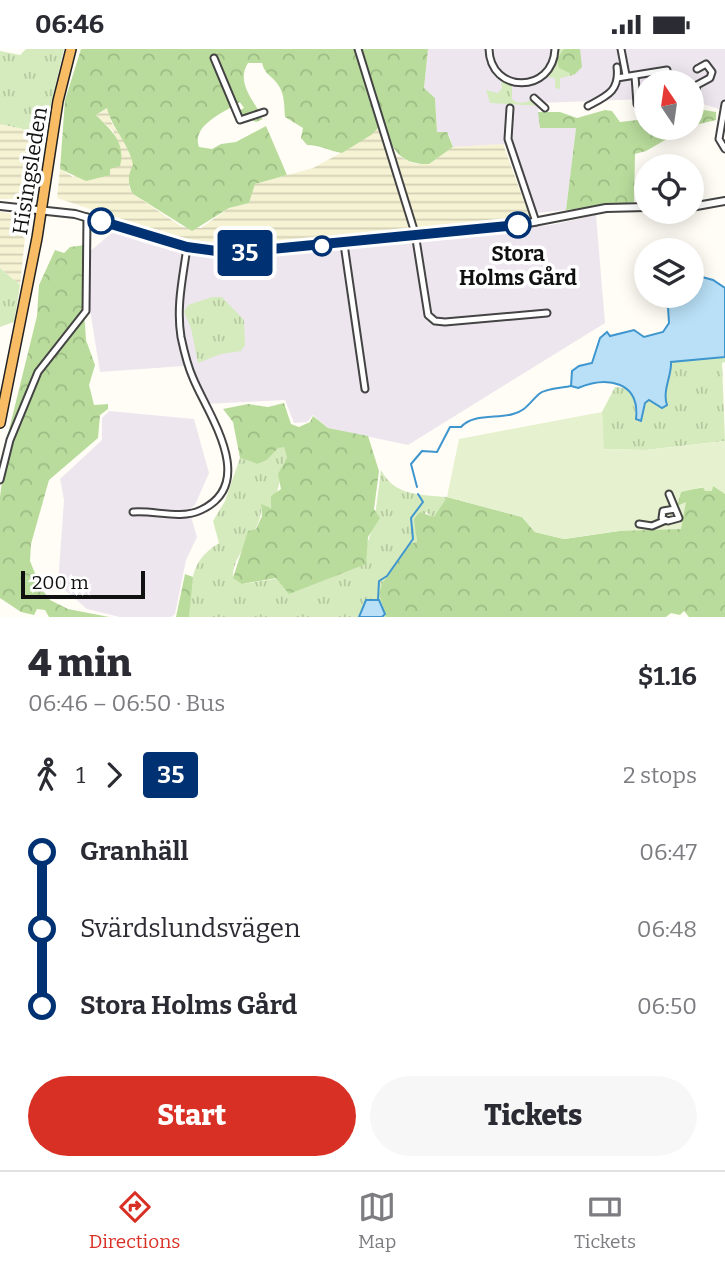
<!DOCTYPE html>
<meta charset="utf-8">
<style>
:root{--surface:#fff;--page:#f7f7f7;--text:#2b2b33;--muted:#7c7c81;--line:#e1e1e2;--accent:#d93025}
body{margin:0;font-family:Bitter,serif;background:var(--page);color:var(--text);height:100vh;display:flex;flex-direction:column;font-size:26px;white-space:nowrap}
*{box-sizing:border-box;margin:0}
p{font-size:23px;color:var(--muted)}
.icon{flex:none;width:38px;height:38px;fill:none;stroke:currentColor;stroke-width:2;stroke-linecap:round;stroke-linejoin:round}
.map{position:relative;height:568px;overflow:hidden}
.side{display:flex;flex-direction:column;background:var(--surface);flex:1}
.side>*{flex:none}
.badge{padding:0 14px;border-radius:5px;font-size:24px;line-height:46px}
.needle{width:46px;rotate:347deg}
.tools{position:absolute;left:634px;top:21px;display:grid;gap:14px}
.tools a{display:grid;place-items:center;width:70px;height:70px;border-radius:50%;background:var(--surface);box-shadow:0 4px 18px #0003;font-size:35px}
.scale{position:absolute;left:21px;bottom:18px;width:124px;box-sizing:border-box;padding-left:7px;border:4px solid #111;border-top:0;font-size:19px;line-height:24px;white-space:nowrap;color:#111;-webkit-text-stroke:5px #fff;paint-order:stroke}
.map>.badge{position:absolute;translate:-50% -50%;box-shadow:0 0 0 4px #fff}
.legs{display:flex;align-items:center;gap:10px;height:77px;padding:0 28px;font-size:23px}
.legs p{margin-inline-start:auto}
.head{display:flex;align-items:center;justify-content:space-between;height:119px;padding:0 28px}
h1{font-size:38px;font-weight:800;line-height:52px}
.cta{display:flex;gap:14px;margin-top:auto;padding:14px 28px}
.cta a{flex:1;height:80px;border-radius:42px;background:var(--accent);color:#fff;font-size:28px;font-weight:800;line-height:80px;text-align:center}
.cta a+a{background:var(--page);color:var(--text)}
ul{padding:0 28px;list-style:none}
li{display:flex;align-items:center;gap:24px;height:77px;font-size:26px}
li i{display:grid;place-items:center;width:10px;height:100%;margin:0 9px;background:currentColor}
li i::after{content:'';width:18px;height:18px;margin:-9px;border:5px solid;border-radius:50%;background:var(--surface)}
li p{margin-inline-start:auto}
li:first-child i{background:linear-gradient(#0000 50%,currentColor 0)}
li:last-child i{background:linear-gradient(currentColor 50%,#0000 0)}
.status{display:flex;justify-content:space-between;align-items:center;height:49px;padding:0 35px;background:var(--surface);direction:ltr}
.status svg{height:19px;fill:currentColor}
.tab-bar{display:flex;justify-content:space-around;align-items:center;height:98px;border-top:2px solid var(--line);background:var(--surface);font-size:19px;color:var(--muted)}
.tab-bar a{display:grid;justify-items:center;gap:4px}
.tab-bar .current{color:var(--accent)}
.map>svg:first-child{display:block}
</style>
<div class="status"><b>06:46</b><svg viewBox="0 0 49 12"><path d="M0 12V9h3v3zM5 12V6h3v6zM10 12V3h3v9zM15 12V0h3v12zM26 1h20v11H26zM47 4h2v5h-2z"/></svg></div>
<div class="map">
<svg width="725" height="568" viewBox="0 0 725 568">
<defs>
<pattern id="farmland-rules" width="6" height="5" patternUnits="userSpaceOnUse" patternTransform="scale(1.75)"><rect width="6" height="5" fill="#f6f3d4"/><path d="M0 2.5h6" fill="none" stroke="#d2cfb5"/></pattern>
<pattern id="grass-tufts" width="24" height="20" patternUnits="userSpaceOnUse" patternTransform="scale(1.75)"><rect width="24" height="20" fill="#d5ebbd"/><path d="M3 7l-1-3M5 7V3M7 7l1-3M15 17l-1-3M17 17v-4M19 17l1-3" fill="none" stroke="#b6c8a1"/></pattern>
<pattern id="forest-crowns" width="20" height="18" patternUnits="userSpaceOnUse" patternTransform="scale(1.75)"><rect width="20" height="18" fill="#b9dc9c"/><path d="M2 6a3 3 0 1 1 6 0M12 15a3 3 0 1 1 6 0" fill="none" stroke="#9ebc85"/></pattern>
</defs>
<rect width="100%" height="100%" fill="#fffdf5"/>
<path fill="#eee6ef" d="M428 0H725V62L691 51V33H646V50L540 54 538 63 564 78 576 79 566 161 537 164 513 95 453 98 449 86 437 83 435 49 424 39Z
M596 166 605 274 408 396 328 379 313 366 307 373 294 374 285 351 202 355 184 317 100 323 90 261 89 203 113 183 228 210 551 176Z
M109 362 194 370 209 424 195 456 189 461 197 488 186 511 175 565 171 568H120L87 560 58 535 64 451 60 430 102 391V369Z"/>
<path fill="url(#farmland-rules)" d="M108 59 111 73 131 103 133 116 129 138 133 145 182 178 201 179 229 159 249 154 254 135 313 119 350 99 380 78 389 103 416 115H429L453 98 503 95 530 169 261 197 219 198 184 191 57 149 60 120 73 128 109 120 114 83 96 66Z
M0 75 23 80 29 87 44 86 35 143 31 150H0Z
M0 163 23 166 27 170 20 236 0 219Z"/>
<path fill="url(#grass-tufts)" d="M26 0H64L44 86 29 87 23 80 0 75V2L20 6Z
M557 0H564L557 11 574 26 560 29V40L555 39V29L546 28 554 16Z
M506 32 512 35V50C518 56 526 54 533 50L541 57 490 54 486 41 498 44 502 39 501 33Z
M0 219 20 236 14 273 0 278Z
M212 248H222L244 271 245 296 241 302 221 305 198 314 191 279 184 263 188 256Z
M725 308V313L722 314 725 392 646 401 603 400 602 363 615 338 627 339 633 344 636 370 641 372 645 354 649 351 657 356 665 351 671 313Z
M278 398H284L287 409C278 427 281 442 270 459L261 456C263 485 233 501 233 528L243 535 366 515V498L374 475 381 421C394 447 422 446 447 448L434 469 426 463 416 484 417 494 410 495 382 536 379 545 386 568H189C192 534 188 513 219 494L213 472 225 452 240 409 258 415 267 411Z"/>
<path fill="url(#forest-crowns)" d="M81 0H428L424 39 435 49 437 83H447L453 98 429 115C388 116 389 84 377 53L371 52 380 77 371 86 342 104C329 102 320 96 307 96L301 89 303 79 285 68C284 56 285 43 276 33 269 25 265 25 262 14H248C237 31 250 48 259 62L258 67 263 70 256 73 240 65 238 62 244 59 240 53C225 63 191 76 199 98L212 100 221 95 236 93 266 77 287 126 255 135 249 154 229 159 192 182 133 145C127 135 128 125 133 116 129 94 112 80 107 59L96 66C112 82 126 94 120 117L110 120V126L86 132 60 120 65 51Z
M564 0H580L582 18 574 26 559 19 557 10Z
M691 59 716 63V71L691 77Z
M605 61 612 62 620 73 646 70V79H686L646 102 635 105 634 153 566 161 576 79H540L538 63H560L577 69Z
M85 196 84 262 86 291 95 316 89 336 94 356 108 355V360L100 366 98 389 49 431 31 495 30 512 41 539 50 551 68 560 109 568H49L45 561 37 560 34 566 21 563 0 549V448L7 389 37 267 39 236 55 201 64 204 70 198Z
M284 354 291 375 299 378 310 373 313 367 328 379 368 387 379 422 374 460 380 469 368 488 366 515 289 545 276 529 242 535 233 529 248 482 256 480 262 467 261 455 271 459V447L281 440 278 425 287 409 284 398 278 399 267 411 258 415 240 409 233 373 223 360 248 355 268 358Z
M713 437 719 438 725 445V568H689L684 562 680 566 671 564 666 568H386L379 545 382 535 410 495 417 493 414 470 420 463 434 468 447 448 522 468 535 483 564 490 619 482 677 457 681 442Z
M185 525 193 528 189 568H176Z"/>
<path fill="#e6f2cf" d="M602 363 604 400 646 401 725 392V445L713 437 712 442H705L703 438 681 443 677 457 686 453 681 480 619 482 564 490 535 483 522 468 447 448 459 390Z"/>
<path fill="#b9e0f7" stroke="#3f96cf" stroke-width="2" d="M691 225 713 231 725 239V308L671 313C672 326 662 342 667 356L662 359 649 351 645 354 641 372 636 370C640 332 607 327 578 339L571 337 572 322 579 317 592 314 600 289 607 283 610 287 634 281 644 288 663 283 669 274 668 258 656 254 654 247H691Z
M366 551H379L385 565 382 568H359Z"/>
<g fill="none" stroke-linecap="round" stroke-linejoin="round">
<path stroke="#3f96cf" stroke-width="2" d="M417 438 411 415 422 402 437 403 450 378H461C473 364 498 370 513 365 527 361 529 354 539 345 545 339 563 339 571 337
M378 551 379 532 387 527 413 490 411 469 423 453 418 445"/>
<g stroke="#444" stroke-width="9">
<path id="minor" d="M358 0 415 184 428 266 435 272 445 273 547 264
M489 0C490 45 553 45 555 0
M621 0 626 26
M214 9 240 71 264 63
M635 27 637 55
M617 29 667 21
M534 49 545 59
M693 55 697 36 710 29 712 23 706 15 697 20
M725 55 719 90 725 100
M588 57C607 47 620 42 617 18
M510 59 508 90 536 173
M344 195 365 340
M0 431 10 391 38 323 86 262 87 168
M669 445 679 469 668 472 662 469 663 462 675 460
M133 463C155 461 180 471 201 461 259 434 207 364 193 329 187 316 184 302 181 288 176 257 183 228 187 198
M639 475 652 477 666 471"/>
</g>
<g stroke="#444" stroke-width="10">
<path id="tertiary" d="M0 157 75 165 187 198 231 204 415 188 518 176 606 159 646 158
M691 158 725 152"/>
</g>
<g stroke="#222" stroke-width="12">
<path id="trunk" d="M0 374 37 189 58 52 71 0"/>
</g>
<use href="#minor" stroke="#fff" stroke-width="5"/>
<use href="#tertiary" stroke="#fff" stroke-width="6"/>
<use href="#trunk" stroke="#f7bc64" stroke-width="9"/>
</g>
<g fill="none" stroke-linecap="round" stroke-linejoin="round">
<g stroke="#fff" stroke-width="16">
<path id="line-1" d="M101 172 187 198 231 204 518 176"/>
</g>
<use href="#line-1" stroke="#003273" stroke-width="10"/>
</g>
<g fill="#fff" stroke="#003273" stroke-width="3.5">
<circle cx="101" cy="172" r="12"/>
<circle cx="518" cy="176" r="12"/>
<circle cx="322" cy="197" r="9"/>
</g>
<g text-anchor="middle" stroke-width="7" stroke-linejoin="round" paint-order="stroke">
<g font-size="21" fill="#111" stroke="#fff">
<text transform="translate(30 122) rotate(-81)" y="7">Hisingsleden</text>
</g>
<g font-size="21" font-weight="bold" fill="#111" stroke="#fff">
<text x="518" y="212">Stora<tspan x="518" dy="24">Holms Gård</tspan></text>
</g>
</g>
</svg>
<div class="tools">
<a><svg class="needle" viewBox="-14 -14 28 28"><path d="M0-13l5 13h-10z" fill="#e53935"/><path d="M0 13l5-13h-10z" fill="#7c7c81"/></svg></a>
<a><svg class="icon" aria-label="locate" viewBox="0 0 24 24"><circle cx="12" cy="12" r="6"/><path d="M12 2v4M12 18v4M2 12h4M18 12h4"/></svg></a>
<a><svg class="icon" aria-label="layers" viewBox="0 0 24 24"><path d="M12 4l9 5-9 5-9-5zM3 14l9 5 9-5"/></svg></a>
</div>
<div class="scale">200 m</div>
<b class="badge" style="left:245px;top:204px;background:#003273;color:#fff">35</b>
</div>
<section class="side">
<div class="head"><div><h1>4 min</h1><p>06:46 – 06:50 · Bus</p></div><b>$1.16</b></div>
<div class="legs"><svg class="icon" aria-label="walk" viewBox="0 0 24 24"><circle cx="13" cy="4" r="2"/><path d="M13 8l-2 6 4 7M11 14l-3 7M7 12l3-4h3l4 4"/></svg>1<svg class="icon" aria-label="forward" viewBox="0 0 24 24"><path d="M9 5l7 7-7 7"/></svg><b class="badge" style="background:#003273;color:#fff">35</b><p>2 stops</p></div>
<ul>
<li><i style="color:#003273"></i><b>Granhäll</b><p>06:47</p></li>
<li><i style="color:#003273"></i><span>Svärdslundsvägen</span><p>06:48</p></li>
<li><i style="color:#003273"></i><b>Stora Holms Gård</b><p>06:50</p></li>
</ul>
<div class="cta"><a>Start</a><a>Tickets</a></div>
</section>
<nav class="tab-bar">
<a class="current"><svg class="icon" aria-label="directions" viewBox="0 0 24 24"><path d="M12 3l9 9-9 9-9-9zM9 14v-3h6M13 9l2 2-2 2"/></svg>Directions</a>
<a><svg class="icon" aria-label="map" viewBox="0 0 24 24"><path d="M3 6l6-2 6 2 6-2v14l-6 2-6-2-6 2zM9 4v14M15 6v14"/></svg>Map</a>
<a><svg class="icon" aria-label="tickets" viewBox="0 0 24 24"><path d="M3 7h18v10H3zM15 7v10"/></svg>Tickets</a>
</nav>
